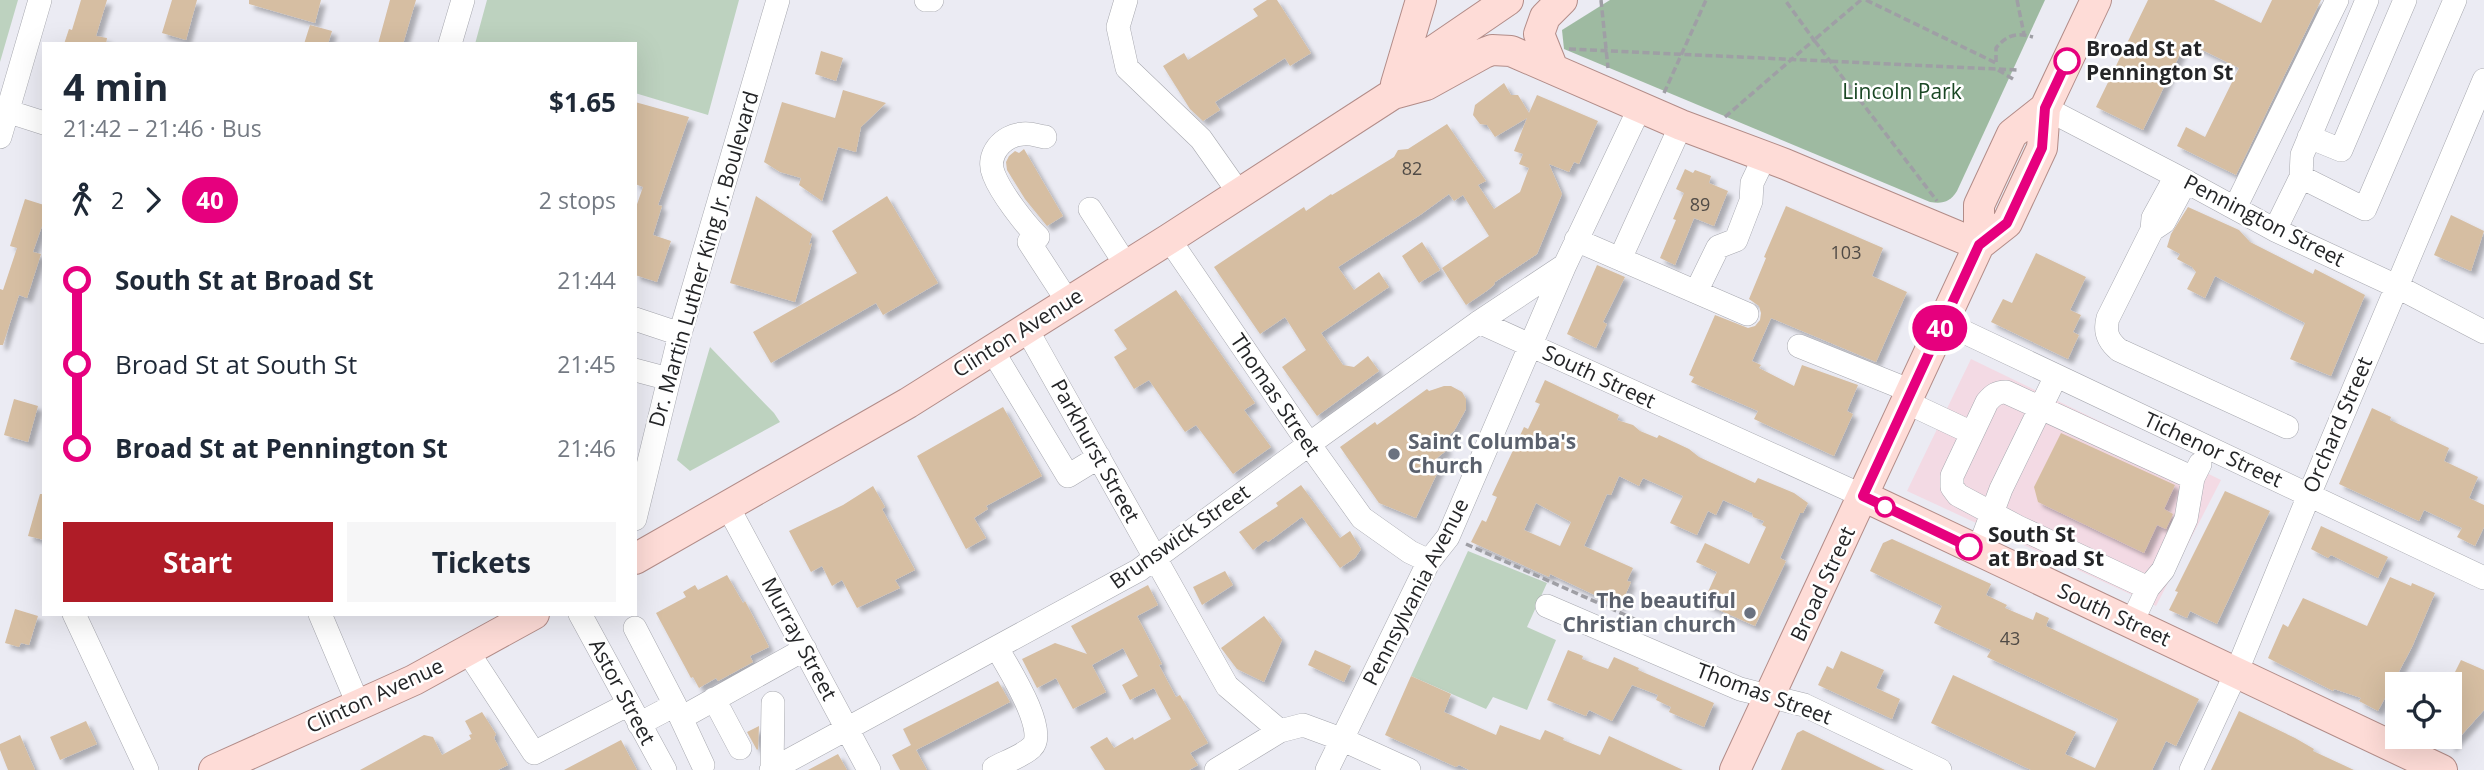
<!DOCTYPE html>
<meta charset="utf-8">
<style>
:root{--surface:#fff;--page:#f6f6f7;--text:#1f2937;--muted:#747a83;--accent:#af1c27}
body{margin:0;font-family:"Open Sans",sans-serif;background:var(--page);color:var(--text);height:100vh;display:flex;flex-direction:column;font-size:26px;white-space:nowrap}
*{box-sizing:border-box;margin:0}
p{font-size:23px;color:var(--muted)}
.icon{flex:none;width:38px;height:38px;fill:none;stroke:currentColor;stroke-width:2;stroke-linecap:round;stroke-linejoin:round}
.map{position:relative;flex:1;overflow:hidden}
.details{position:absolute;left:42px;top:42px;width:595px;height:574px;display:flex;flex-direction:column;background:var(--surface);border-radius:0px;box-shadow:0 7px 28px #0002}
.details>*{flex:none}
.badge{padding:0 14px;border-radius:23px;font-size:24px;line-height:46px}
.controls{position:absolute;left:2385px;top:672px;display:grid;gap:14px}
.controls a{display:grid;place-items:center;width:77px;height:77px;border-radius:0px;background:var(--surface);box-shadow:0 7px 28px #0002;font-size:35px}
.map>.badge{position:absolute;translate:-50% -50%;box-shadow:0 0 0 4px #fff}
.legs{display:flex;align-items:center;gap:10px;height:77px;padding:0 21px;font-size:23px}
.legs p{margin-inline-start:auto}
.headline{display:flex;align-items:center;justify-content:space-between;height:119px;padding:0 21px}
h1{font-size:38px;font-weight:700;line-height:52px}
.cta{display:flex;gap:14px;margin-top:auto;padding:14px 21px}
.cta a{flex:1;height:80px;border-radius:0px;background:var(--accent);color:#fff;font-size:28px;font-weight:700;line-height:80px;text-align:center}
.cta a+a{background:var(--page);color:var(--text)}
ul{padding:0 21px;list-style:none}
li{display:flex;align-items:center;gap:24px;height:84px;font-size:26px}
li i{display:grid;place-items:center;width:10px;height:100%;margin:0 9px;background:currentColor}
li i::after{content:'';width:18px;height:18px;margin:-9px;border:5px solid;border-radius:50%;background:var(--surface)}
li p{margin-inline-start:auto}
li:first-child i{background:linear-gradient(#0000 50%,currentColor 0)}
li:last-child i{background:linear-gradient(currentColor 50%,#0000 0)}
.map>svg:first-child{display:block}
</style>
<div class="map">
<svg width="2484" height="770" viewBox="0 0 2484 770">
<defs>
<filter id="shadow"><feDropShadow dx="5" dy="5" stdDeviation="2" flood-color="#0004"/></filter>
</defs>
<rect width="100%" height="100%" fill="#ebebf3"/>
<path fill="#f3dae4" d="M1971 359 2221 480 2156 606 1907 491Z"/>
<path fill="#bdd2bf" d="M0 0H18L0 62Z
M487 0H739L708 115 635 93V44H475Z
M710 347 774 413 780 422 690 471 677 460Z
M1468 551 1547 583 1527 627 1556 640 1527 710 1493 697 1486 709 1411 676Z"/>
<path fill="#9ebaa1" d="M1610 0H2045L1957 191C1950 202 1943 204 1930 202L1564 49 1562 30Z"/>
<path fill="#d6bea2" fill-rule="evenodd" filter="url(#shadow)" d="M81 0H107L96 36 107 38 106 44H64L69 29 72 30Z
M172 0H197L186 40 162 33Z
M249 0H321L315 23 249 4Z
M390 0H416L403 44H378Z
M1267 0H1277L1311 53 1290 66 1285 58 1215 102 1220 110 1203 121 1190 109 1163 66 1184 53 1188 60 1258 16 1253 9Z
M2148 0H2214L2261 23 2272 0H2321L2236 175 2177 146 2186 127 2205 137 2239 68 2186 42 2143 130 2096 107Z
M310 25 332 31 328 44H304Z
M821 51 843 58 836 81 815 74Z
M1504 83 1511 95H1518L1529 113 1537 95 1598 121 1579 164 1574 162 1569 172 1549 164 1562 194 1537 254 1495 282 1494 285 1488 290 1466 305 1442 268 1489 236 1463 195 1454 201 1449 194 1420 215 1338 267 1354 290 1379 272 1389 287 1321 333 1343 365 1354 367 1368 356 1379 371 1317 416 1282 367 1306 350 1285 317 1260 334 1214 267 1304 207 1306 211 1331 194 1332 195 1394 157 1398 150 1408 149 1447 124 1486 181 1478 185 1494 209 1520 192 1529 168 1519 164 1523 154 1514 151 1527 118 1495 137 1487 125 1480 124 1473 115 1475 105Z
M843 90 886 103 861 127 856 152 838 147 822 201 799 185 801 178 780 172 764 162 782 102 835 118Z
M635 102 689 117 658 205 662 206 653 235 671 241 657 282 635 275V210L643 187 635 184Z
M1024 149 1063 216 1047 226 1025 199 1007 170 1006 162 1009 156 1015 151 1019 153Z
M1685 169 1693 173 1695 170 1711 176 1709 183 1728 191 1714 226 1694 218 1675 265 1660 258 1676 220 1673 219 1684 193 1676 189Z
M756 196 812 234 809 245 812 243 795 302 730 283Z
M887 196 938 283 883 315 876 303 771 363 753 332 857 273 832 231Z
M25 199 44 205V220L33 252 41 254 27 298 19 295 3 345H0V289L3 290 17 248 10 246Z
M1786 206 1883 248 1872 276 1907 292 1876 362 1771 318 1752 361 1761 365 1759 368 1794 386 1802 365 1858 385 1847 411 1853 414 1834 456 1754 419 1758 411 1691 382 1694 377 1689 375 1715 315 1748 328 1755 326 1760 320 1761 313 1759 306 1749 299 1766 258 1764 257Z
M2188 207 2239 230 2250 242 2313 274 2315 269 2365 295 2331 376 2290 359 2305 323 2215 276 2205 298 2187 289 2196 272 2192 267 2177 259 2180 254 2167 247 2171 234Z
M2451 215 2484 231 2471 271 2434 255Z
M1422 242 1440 270 1419 283 1402 256Z
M2036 253 2086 277 2070 310 2081 315 2073 332 2079 335 2068 359 1991 322 2003 299 2012 303Z
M1597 265 1625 277 1603 322 1607 324 1596 348 1567 334Z
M1176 290 1255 403 1244 410 1271 447 1233 474 1196 425 1185 432 1149 380 1134 389 1114 357 1127 349 1114 330Z
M1545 380 1619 415 1617 420 1633 425 1640 431 1657 438 1659 435 1689 449 1699 457 1755 483 1758 478 1794 493 1808 503 1803 513H1800L1780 558 1786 561 1755 626 1703 603 1717 572 1696 562 1705 543 1749 564 1766 527 1762 525 1764 521 1753 517 1752 513 1723 500 1716 515 1708 511 1697 535 1670 523 1683 496 1643 478 1639 486 1619 476 1611 495 1607 494 1584 546 1633 568 1627 581 1631 582 1620 607 1550 574 1549 577 1471 542 1482 520 1486 522 1497 497 1492 495 1524 427 1528 429 1540 404 1535 402ZM1536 503 1571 522 1560 546 1524 530Z
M1444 386H1451L1462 392 1466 399V409L1454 431 1442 441 1447 450 1437 458 1441 465 1416 518 1379 503 1340 447 1375 422 1377 425 1427 389 1429 391Z
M14 399 38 406 28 442 4 435Z
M1003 407 1042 476 986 506 988 509 974 518 986 538 966 549 917 456Z
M2372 408 2391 417 2390 420 2449 448 2444 461 2478 477 2469 498 2484 505V527L2475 546 2457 537 2462 528 2424 510 2419 521 2339 484Z
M2061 433 2175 485 2164 509 2173 514 2166 529 2157 525 2144 553 2038 502 2034 487Z
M1301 485 1340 538 1350 531 1361 549 1355 558 1340 568 1302 517 1268 542 1266 540 1253 550 1239 532 1278 506 1276 503Z
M873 486 885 507 882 509 915 570 895 580 900 588 857 608 842 580 832 586 822 566 811 572 789 531 843 505Z
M2225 491 2270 511 2217 624 2190 611 2187 618 2169 610 2178 592 2175 591Z
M40 494H44V540L28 536Z
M2321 526 2388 557 2378 578 2331 555 2328 558 2311 549Z
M1892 539 1991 584 1986 595 2007 605 2005 608 2033 620 2036 612 2049 618 2046 626 2199 699 2176 746 2166 741 2152 770H2031L1931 723 1953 675 2076 732 2065 754 2095 768 2118 719 1987 657 1991 650 1934 623 1942 606 1870 571 1883 543Z
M1225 571 1233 585 1202 605 1193 587Z
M727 575 743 603 745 601 769 647 750 656 753 662 718 681 716 678 699 688 693 677 691 678 656 613 686 597 683 592 695 585 698 590Z
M2390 577 2411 586 2412 583 2435 593 2412 647 2378 711 2359 701 2361 698 2334 689 2333 691 2268 658 2283 624 2288 627 2303 598 2367 626Z
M1148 585 1158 605 1137 616 1162 664 1159 665 1176 697 1180 695 1208 743 1190 753 1198 765 1189 770H1105L1090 747 1107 737 1114 748 1133 737 1134 740 1171 719 1154 688 1130 700 1122 685 1138 676 1123 648 1092 665 1106 692 1073 709 1056 678 1037 688 1022 659 1055 643 1087 654 1071 626Z
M15 609 38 616 29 645 21 643 19 647 5 643Z
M1264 616 1282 640 1264 682 1237 669 1221 648Z
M1315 650 1351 666 1344 682 1308 665Z
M1568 650 1583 656 1582 659 1608 669 1614 657 1639 668 1638 670 1714 703 1704 727 1669 712 1671 707 1656 700 1658 695 1632 685 1612 721 1589 710 1586 716 1547 700Z
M1841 651 1884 670 1876 688 1900 699 1892 719 1818 685 1827 666 1833 669Z
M2461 660 2484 670V710L2450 748V682Z
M1411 676 1451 694 1444 712 1496 735 1500 725 1540 740 1545 730 1564 738 1563 740 1600 755 1609 736 1683 770H1469L1459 765 1456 767 1385 735Z
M998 681 1010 702 916 750 927 770H900L892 755 911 745 903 729Z
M2239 711 2295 738 2314 749 2313 751 2354 770H2211Z
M482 712 496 734 494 738 508 765 498 770H360L424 735 433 737 442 755 471 739 469 735 472 734 465 721Z
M86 721 97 744 60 760 50 737Z
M759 726 758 749 757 750 747 732Z
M1803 730 1885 770H1781L1797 733Z
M20 735 28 754 35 770H8L0 750V744Z
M621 740 637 770H564Z
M838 754 847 770H808Z"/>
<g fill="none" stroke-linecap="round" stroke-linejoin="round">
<g stroke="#a7a8af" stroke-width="24">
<path id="minor" d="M926 0H932
M1126 0 1118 27 1127 68 1201 139 1239 193
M450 44 463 0
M2045 108 2176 176 2275 230 2396 286 2484 332
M0 109 44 123
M0 137 40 0
M2309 137 2341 150 2405 0
M2176 176 2153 218 2152 230 2164 222 2186 181
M2301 177 2365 209 2455 0
M2235 208 2337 0
M1090 209 1126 265
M2152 230 2108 318C2104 332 2108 341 2119 350L2287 427
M2275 230 2301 177 2302 155 2367 0
M1038 237C1024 223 1001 193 994 175 985 155 1003 135 1023 134 1031 133 1038 136 1045 137
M1169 239 1309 444 1362 518 1410 552 1429 561
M1576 240 1747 314
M1029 242 1068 302
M1620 259 1681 125
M1696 292 1718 247 1736 240 1751 201 1752 183 1764 158
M635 319 680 334
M1479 322 1863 496
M1943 322 2484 578
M1026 328 1227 686 1280 731
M1799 346 1911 391
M992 350 1068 476 1099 457
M635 370 669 379
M1906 402 1972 433
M728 507 869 770
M635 519 680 334 778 0
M1978 551 2001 489 2056 376
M2148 588 2018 527 1958 495 1952 487V476L1987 402C1993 395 1997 392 2006 392L2193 478
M1547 606 1740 689 1804 705 1940 770
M74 614 147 770
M320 614 358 704
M580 614 665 770
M2131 624 2148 588 2163 570 2186 519 2193 478 2200 464
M635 628 675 705
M468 652 534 753 629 704
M714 699 740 748
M681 718 805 649
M639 724 675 705 703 765
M994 768C1005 762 1023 756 1032 747 1049 731 1007 666 997 648
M771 770 1139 570 1323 434 1479 322 1565 265
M772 770 773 703
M1216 770 1280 731 1303 725 1341 739 1409 770
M1327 770 1429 561 1448 537 1565 265 1640 107
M2191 770 2236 673 2309 495 2484 80"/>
</g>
<g stroke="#b28c88" stroke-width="32">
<path id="major" d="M1553 69 1539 34 1545 17 1562 0
M1396 84 1421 0
M1393 94 1426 85 1484 53 1492 50 1511 51 1681 125 1785 164 1979 245
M1979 245 2007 223 2042 148 2045 108 2096 0
M1863 496 2442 770
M635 559 908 403 1169 239 1393 94 1429 54 1508 0
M214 770 414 680 534 614
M1735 770 1979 245V205L2012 134 2045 108"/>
</g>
<path stroke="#9f9fa5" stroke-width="3.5" stroke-dasharray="7 3.5" stroke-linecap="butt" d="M1601 0 1608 68
M1861 0 1814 40 1937 201
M1866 0 1996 63
M2017 0 2024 34
M1569 49 2018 70
M1996 62V48C2007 35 2016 32 2033 37
M1998 70 2013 79
M1664 93 1706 0
M1725 117 1814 40 1785 0
M1466 544 1641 622"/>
<use href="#minor" stroke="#fff" stroke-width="23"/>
<use href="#major" stroke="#fedcd7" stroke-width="30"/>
</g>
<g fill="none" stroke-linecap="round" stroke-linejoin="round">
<g stroke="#fff" stroke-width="16">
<path id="line-1" d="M1969 547 1863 496 1979 245 2007 223 2042 148 2045 108 2067 61"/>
</g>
<use href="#line-1" stroke="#e6007e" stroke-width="10"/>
</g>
<g fill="#fff" stroke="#e6007e" stroke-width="3.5">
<circle cx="2067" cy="61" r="12"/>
<circle cx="1885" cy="507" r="9"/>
<circle cx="1969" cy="547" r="12"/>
</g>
<g fill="#6b7280" stroke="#fff" stroke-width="2.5">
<circle cx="1394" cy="454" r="7"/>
<circle cx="1750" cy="613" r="7"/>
</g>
<g text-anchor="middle" stroke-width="5" stroke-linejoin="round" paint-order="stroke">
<g font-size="18" fill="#504b46">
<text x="1412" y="175">82</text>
<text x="1700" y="211">89</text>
<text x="1846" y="259">103</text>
<text x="2010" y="645">43</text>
</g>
<g font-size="21" font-weight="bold" fill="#242527" stroke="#fff" text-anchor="start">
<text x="2086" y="56">Broad St at<tspan x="2086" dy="24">Pennington St</tspan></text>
<text x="1988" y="542">South St<tspan x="1988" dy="24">at Broad St</tspan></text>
</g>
<g font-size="21" fill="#1a4724" stroke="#fff">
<text x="1902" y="99">Lincoln Park</text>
</g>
<g font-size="21" fill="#242527" stroke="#fff">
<text transform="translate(2264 221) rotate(27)" y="7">Pennington Street</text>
<text transform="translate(704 259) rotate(-74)" y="7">Dr. Martin Luther King Jr. Boulevard</text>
<text transform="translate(1018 333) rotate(-32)" y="7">Clinton Avenue</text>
<text transform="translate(1599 377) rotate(25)" y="7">South Street</text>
<text transform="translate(1275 395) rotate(56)" y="7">Thomas Street</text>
<text transform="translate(2338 425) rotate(-67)" y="7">Orchard Street</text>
<text transform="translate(2213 450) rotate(25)" y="7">Tichenor Street</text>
<text transform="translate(1095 451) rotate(61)" y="7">Parkhurst Street</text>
<text transform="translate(1180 537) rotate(-35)" y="7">Brunswick Street</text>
<text transform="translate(1823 584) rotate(-65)" y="7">Broad Street</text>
<text transform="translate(1416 592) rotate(-63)" y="7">Pennsylvania Avenue</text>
<text transform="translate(2114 615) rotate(25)" y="7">South Street</text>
<text transform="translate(799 639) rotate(62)" y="7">Murray Street</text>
<text transform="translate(622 692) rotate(62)" y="7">Astor Street</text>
<text transform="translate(1764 694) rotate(20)" y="7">Thomas Street</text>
<text transform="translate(375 696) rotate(-25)" y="7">Clinton Avenue</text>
</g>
<g font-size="21" font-weight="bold" fill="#5b616d" stroke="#fff" text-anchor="start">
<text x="1408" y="449">Saint Columba's<tspan x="1408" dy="24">Church</tspan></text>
<text x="1736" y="608" text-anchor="end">The beautiful<tspan x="1736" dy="24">Christian church</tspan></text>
</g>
</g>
</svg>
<div class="controls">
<a><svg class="icon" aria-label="locate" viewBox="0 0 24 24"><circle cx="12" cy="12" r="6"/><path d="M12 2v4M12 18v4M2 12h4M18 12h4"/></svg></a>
</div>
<b class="badge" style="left:1940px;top:328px;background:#e6007e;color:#fff">40</b>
<section class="details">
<div class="headline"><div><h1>4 min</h1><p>21:42 – 21:46 · Bus</p></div><b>$1.65</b></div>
<div class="legs"><svg class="icon" aria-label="walk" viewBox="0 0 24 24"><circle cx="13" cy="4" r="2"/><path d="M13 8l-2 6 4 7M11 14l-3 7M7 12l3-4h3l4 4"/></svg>2<svg class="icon" aria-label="forward" viewBox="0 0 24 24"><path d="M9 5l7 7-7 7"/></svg><b class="badge" style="background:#e6007e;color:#fff">40</b><p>2 stops</p></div>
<ul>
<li><i style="color:#e6007e"></i><b>South St at Broad St</b><p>21:44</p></li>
<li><i style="color:#e6007e"></i><span>Broad St at South St</span><p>21:45</p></li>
<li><i style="color:#e6007e"></i><b>Broad St at Pennington St</b><p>21:46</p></li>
</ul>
<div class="cta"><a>Start</a><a>Tickets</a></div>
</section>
</div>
